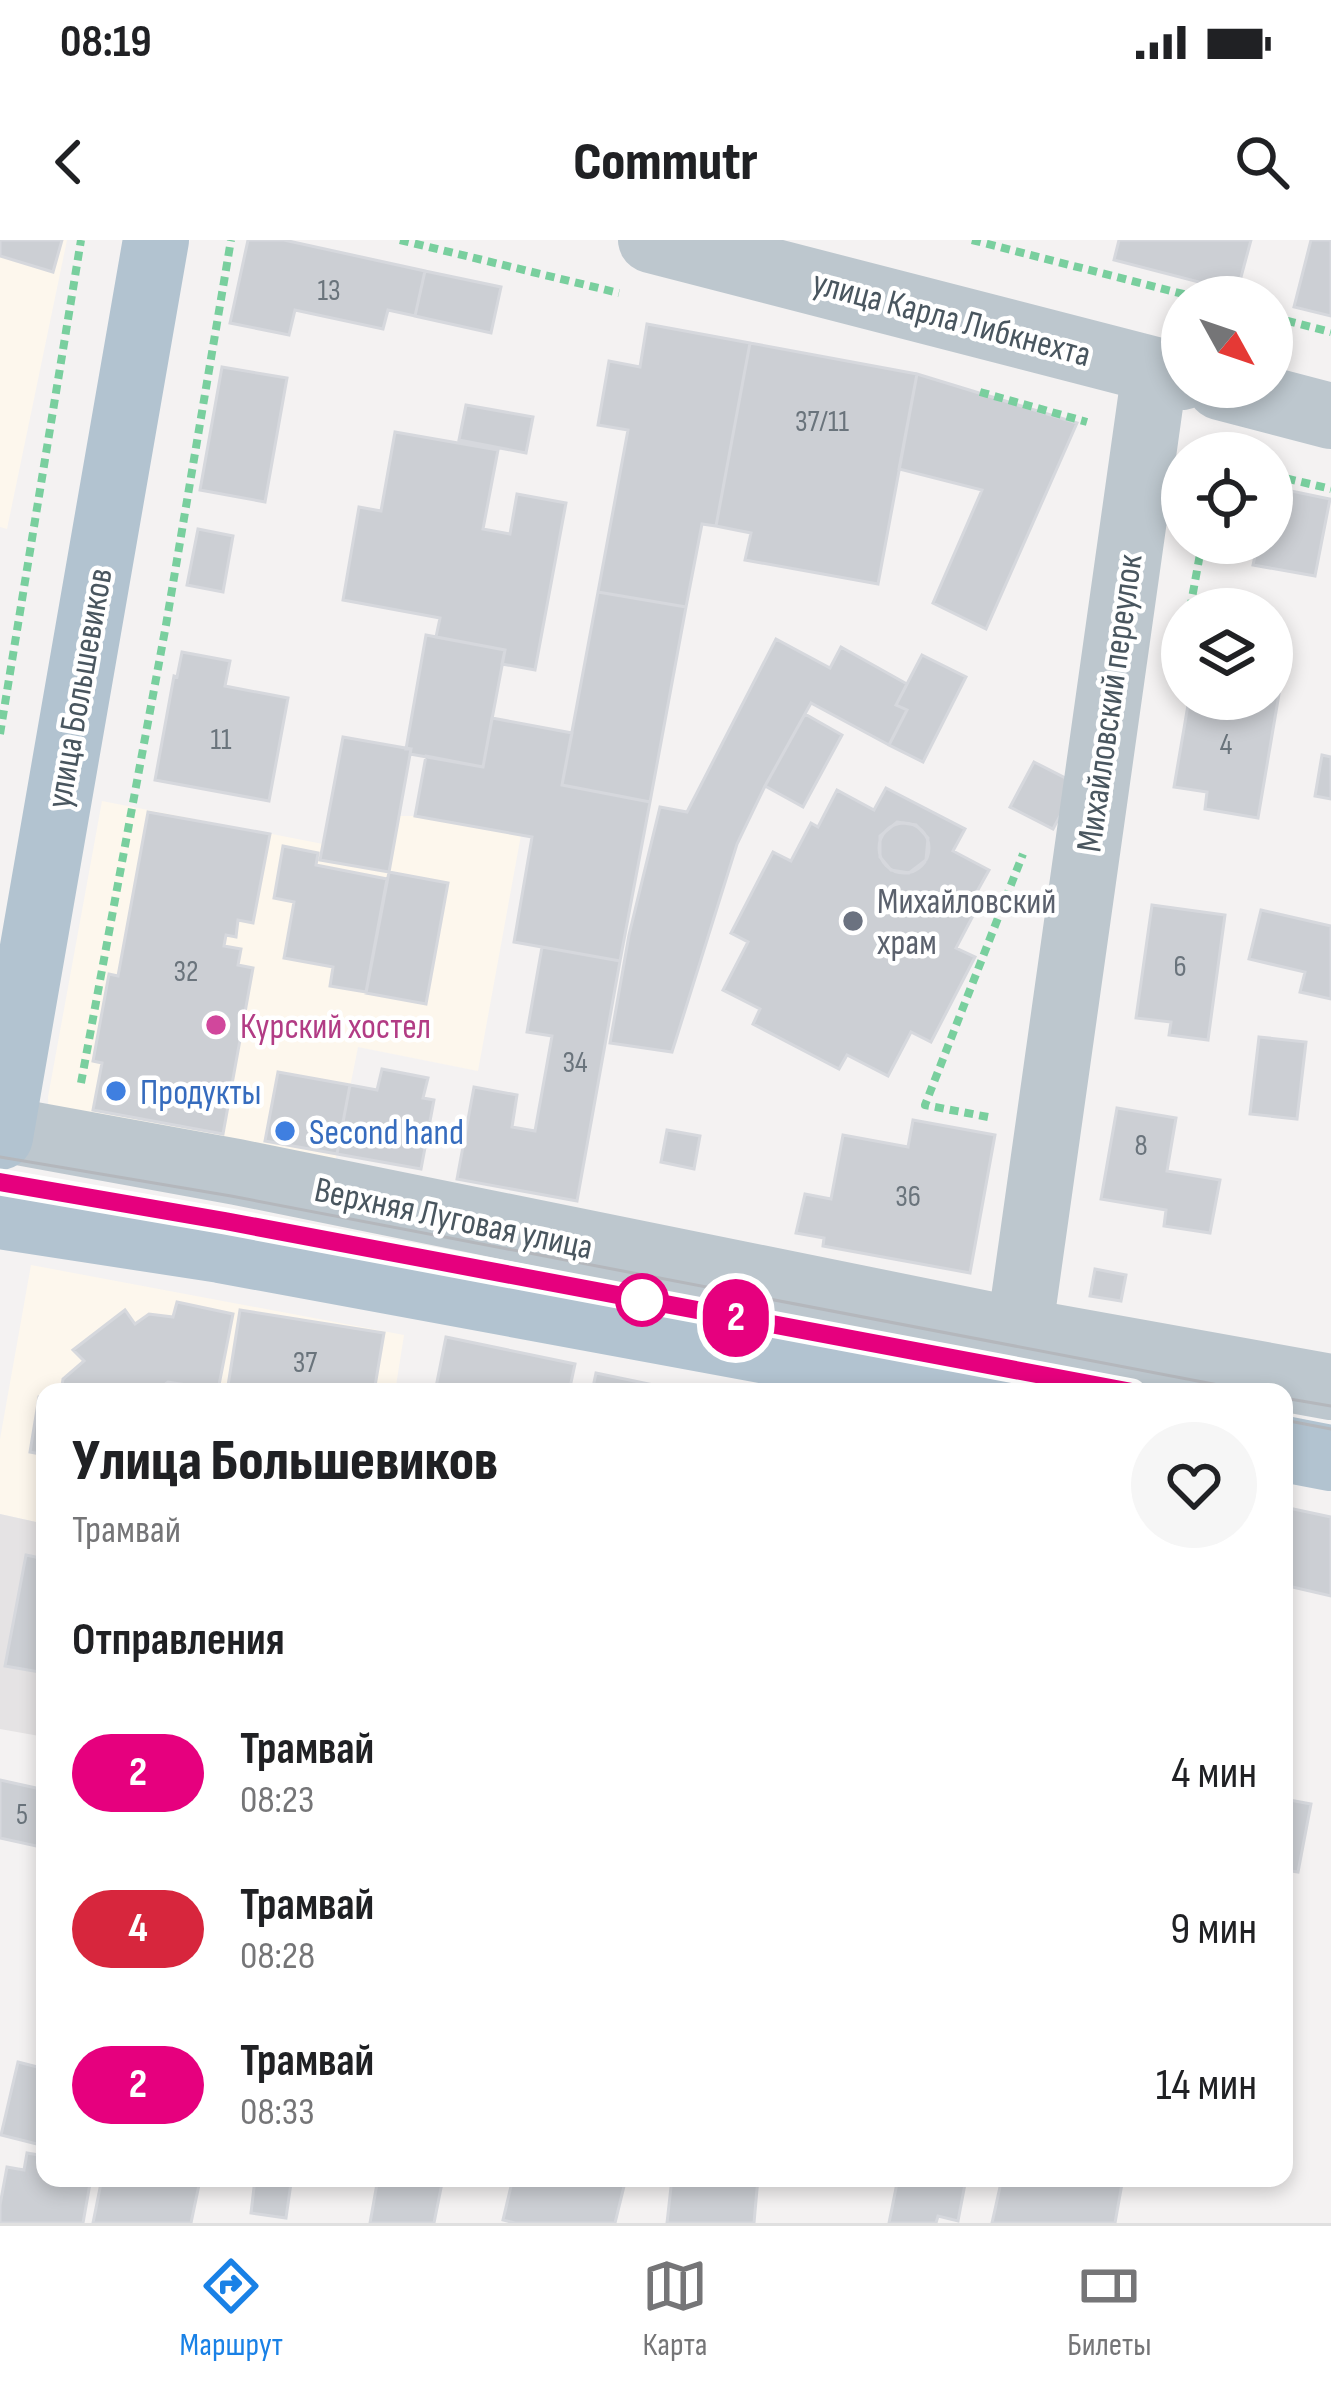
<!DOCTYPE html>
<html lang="ru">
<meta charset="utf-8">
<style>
:root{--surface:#fff;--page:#f6f6f6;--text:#202124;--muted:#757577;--line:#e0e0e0;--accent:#1981e6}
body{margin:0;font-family:"Sofia Sans Condensed",sans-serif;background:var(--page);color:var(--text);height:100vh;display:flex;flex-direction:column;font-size:45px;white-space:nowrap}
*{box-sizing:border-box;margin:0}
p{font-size:39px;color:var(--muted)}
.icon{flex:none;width:66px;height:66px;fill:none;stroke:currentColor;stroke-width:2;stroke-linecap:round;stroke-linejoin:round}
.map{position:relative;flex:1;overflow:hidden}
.sheet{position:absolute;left:36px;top:1143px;width:1257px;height:804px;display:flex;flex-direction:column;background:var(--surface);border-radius:24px;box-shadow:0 6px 18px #0003}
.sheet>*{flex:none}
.badge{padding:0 24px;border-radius:39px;font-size:42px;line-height:78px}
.needle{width:78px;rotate:130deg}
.tools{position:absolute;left:1161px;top:36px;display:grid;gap:24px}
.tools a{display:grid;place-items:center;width:132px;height:132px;border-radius:50%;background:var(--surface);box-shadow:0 6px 18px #0003;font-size:60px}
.map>.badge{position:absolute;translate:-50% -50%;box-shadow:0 0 0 6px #fff}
h2{padding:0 36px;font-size:45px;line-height:108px}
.round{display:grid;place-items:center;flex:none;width:126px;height:126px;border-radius:63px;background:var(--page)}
.head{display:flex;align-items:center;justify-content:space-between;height:204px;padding:0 36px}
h1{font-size:57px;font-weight:800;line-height:90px}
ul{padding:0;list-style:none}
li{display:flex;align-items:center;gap:36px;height:156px;padding:0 36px}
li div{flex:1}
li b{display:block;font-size:45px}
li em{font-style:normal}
li .badge{min-width:132px;font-weight:700;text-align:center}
.status{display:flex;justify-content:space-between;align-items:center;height:84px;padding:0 60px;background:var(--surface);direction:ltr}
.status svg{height:33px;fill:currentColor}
header{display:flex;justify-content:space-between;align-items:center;height:156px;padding:0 36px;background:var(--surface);font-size:54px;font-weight:800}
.dock{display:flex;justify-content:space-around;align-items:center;height:168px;border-top:3px solid var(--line);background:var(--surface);font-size:33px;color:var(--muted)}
.dock a{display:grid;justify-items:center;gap:6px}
.dock .current{color:var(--accent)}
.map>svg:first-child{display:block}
</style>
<div class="status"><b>08:19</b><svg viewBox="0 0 49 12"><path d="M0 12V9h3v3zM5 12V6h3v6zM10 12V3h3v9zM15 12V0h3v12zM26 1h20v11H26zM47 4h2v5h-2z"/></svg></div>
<header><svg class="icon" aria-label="back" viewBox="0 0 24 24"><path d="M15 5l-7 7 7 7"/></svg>Commutr<svg class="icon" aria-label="search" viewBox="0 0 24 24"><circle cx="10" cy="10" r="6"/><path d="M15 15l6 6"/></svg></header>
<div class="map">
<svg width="1331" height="1983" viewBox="0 0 1331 1983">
<rect width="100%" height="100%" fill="#f4f2f2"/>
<path fill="#fdf7ed" d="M0 0H67L7 289 0 287Z
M102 561 323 604 321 620 388 632 399 576H415L521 595 478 831 358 807 332 938 49 881 48 857Z
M31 1025 404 1095 395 1152H45V1284L0 1274V1199Z"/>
<path fill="#e5e3e4" d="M0 1274 45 1284V1497L0 1489Z"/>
<path fill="#cccfd4" stroke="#d6d8dd" stroke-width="3" fill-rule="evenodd" d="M0 0H62L53 32 0 16Z
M248 0H284L425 31 415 76 388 70 383 89 295 70 289 95 230 83Z
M1119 0H1251L1237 52 1114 20Z
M1311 0H1331V76L1294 67Z
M425 31 501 47 491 93 415 76Z
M647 84 750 103 716 286 702 284 686 367 598 352 628 190 598 185 609 121 640 127Z
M750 103 917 134 878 344 745 320 751 293 716 286Z
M222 127 287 138 265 262 200 250Z
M917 134 1077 183 986 389 933 363 982 250 899 229Z
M466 165 533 177 526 213 459 200Z
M395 192 498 210 483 289 510 294 517 254 566 263 535 430 502 424 505 410 436 397 440 378 343 360 359 267 381 271Z
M1272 247 1330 259 1315 336 1253 325 1257 307 1236 303H1272Z
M198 289 233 296 223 352 187 345Z
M598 352 686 367 650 562 562 545Z
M426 395 505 410 483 527 410 514 411 509H406Z
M776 399 830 428 841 407 907 444 896 465 907 470 889 505 811 463 765 546 737 604 672 812 610 803 629 695 660 567 687 572Z
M182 412 230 421 225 446 288 458 269 561 155 540 174 436 177 437Z
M922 415 966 437 923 522 889 505 907 470 896 465Z
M1272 453 1279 454 1258 578 1205 569 1207 552 1174 547 1189 459 1223 462V459H1272Z
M805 474 842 495 803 567 765 546Z
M492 478 572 493 562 545 650 562 620 721 514 702 532 597 415 576 426 516 483 527Z
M343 497 411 509 389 632 320 620Z
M1322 515 1331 517V559L1315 556Z
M1034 522 1077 544 1053 589 1010 567Z
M886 548 965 589 953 611 989 630 969 666 976 670 956 708 975 717 931 802 911 792 888 836 847 815 839 829 753 784 760 769 723 750 748 702 731 693 773 612 791 621 811 583 818 587 837 550 874 570ZM897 582 916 585 928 598 926 620 909 633 891 630 880 617V596Z
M148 572 270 594 253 683 238 680 236 697 226 695 224 706 241 709 238 725 253 728 223 894 93 870 102 823 93 821 109 734 118 736Z
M879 608a25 25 0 1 1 50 0a25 25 0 1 1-50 0Z
M283 606 318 613 316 625 387 639 366 752 330 746 333 727 284 718 294 662 274 658Z
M389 632 448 643 426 764 366 753Z
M1152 665 1225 675 1208 800 1169 795 1171 782 1136 778Z
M1261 670 1331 686V759L1300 752 1305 732 1249 719Z
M542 707 620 721 577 961 457 939 474 847 517 855 512 887 535 891 552 796 527 792Z
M1259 797 1306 802 1297 879 1250 874Z
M382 829 428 838 423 858 434 860 421 929 337 914 350 845 377 850Z
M278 832 350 845 337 914 265 901Z
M1117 868 1176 878 1167 931 1220 940 1210 993 1164 986 1166 970 1101 959Z
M913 880 995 895 970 1033 823 1006 824 998 796 993 805 954 831 959 843 895 908 907Z
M667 890 700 896 694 929 661 922Z
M1095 1029 1126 1035 1121 1061 1090 1056Z
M177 1062 233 1074 218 1150 168 1142 155 1152H61L63 1139 84 1121 73 1110 125 1070 135 1084 149 1074 173 1077Z
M240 1070 384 1093 374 1152H227Z
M446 1097 575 1124 569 1152H435Z
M596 1133 687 1152H592Z
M39 1157H45V1215L30 1212Z
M1284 1267 1331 1277V1356L1284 1345Z
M26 1315 45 1319V1433L5 1426Z
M0 1540 45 1550V1608L0 1598Z
M1284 1559 1311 1564 1298 1632 1284 1630Z
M18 1822 45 1829V1906L1 1895Z
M27 1913 45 1916V1938H91L83 1983H0V1965L7 1927 24 1930Z
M102 1938 200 1940 191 1983H93Z
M378 1938H443L434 1983H370Z
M513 1938H626L615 1983H515L503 1980Z
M672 1938H758L754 1983H667Z
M898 1938H935L965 1944 958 1981 938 1976 936 1983H889Z
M1002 1938H1123L1115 1983H992Z
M255 1939 291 1943 286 1978 251 1973Z"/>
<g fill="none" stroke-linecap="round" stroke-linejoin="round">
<path stroke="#79cf9e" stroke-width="8" stroke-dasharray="9 6" stroke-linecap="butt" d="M400 0 619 53
M972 0 1195 57
M1272 77 1331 92
M980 152 1087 182
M1272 235 1331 249
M1190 369 1202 303
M1176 449 1182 415
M0 494 81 0
M81 843 166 385 231 0
M988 877 925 865 1023 614"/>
<path stroke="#bdc7ce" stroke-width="66" d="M651 0 1182 137
M1220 147 1331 176
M1 889 237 932 1021 1091 1331 1147
M1013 1137 1155 130"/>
<path stroke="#b2c3d0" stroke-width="66" d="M0 897 156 0
M0 976 220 1010 989 1152
M1284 1209 1331 1218"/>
<path stroke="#b4b7bc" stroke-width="3" d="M0 917 231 956 1255 1152
M0 942 225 981 1133 1152
M1284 1158 1331 1166
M1284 1180 1331 1189"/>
</g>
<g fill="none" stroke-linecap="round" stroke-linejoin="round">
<g stroke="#fff" stroke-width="27">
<path id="line" d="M0 942 225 981 1132 1152"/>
</g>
<use href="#line" stroke="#e6007e" stroke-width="18"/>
</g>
<circle fill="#6b7280" stroke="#fff" stroke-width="4.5" cx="853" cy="681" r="12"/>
<circle fill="#d1479c" stroke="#fff" stroke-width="4.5" cx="216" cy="785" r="12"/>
<g fill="#3f7fe0" stroke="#fff" stroke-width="4.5">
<circle cx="116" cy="851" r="12"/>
<circle cx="285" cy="891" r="12"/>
</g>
<circle fill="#fff" stroke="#e6007e" stroke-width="6" cx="642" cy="1060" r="24"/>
<g text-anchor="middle" stroke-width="9" stroke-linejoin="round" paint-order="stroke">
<g font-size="30" fill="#6a747c">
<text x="329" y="60">13</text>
<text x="822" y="191">37/11</text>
<text x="221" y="509">11</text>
<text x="1226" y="514">4</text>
<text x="1180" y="736">6</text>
<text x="186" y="741">32</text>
<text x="575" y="832">34</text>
<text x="1141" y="915">8</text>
<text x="908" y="966">36</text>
<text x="305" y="1132">37</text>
<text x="22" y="1584">5</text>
</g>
<g font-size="36" fill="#49565f" stroke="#fff">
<text transform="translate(952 77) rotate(15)" y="13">улица Карла Либкнехта</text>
<text transform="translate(78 448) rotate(-80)" y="13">улица Большевиков</text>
<text transform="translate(1108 463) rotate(-82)" y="13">Михайловский переулок</text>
<text transform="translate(454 977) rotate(12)" y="13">Верхняя Луговая улица</text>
</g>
<g font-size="36" fill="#5b616d" stroke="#fff" text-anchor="start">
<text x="877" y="673">Михайловский<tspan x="877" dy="41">храм</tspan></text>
</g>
<g font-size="36" fill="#b23c85" stroke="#fff" text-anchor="start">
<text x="240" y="798">Курский хостел</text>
</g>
<g font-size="36" fill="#366cbe" stroke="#fff" text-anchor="start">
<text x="140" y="864">Продукты</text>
<text x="309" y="904">Second hand</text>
</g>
</g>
</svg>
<div class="tools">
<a><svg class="needle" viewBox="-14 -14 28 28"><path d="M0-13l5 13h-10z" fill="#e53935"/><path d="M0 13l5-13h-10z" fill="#757577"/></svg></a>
<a><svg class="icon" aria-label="locate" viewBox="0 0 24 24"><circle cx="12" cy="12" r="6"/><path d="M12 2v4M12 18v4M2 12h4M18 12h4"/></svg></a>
<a><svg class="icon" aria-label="layers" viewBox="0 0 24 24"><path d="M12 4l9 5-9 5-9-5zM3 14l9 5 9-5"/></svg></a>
</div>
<b class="badge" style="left:736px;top:1078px;background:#e6007e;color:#fff">2</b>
<section class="sheet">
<div class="head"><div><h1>Улица Большевиков</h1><p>Трамвай</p></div><a class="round"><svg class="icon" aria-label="heart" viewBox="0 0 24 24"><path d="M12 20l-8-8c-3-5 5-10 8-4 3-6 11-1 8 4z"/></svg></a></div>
<h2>Отправления</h2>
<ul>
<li><span class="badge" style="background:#e6007e;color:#fff">2</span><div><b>Трамвай</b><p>08:23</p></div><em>4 мин</em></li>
<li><span class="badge" style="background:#d7263d;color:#fff">4</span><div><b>Трамвай</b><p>08:28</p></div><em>9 мин</em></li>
<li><span class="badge" style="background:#e6007e;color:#fff">2</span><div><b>Трамвай</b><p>08:33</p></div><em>14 мин</em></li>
</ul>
</section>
</div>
<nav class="dock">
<a class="current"><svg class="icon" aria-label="directions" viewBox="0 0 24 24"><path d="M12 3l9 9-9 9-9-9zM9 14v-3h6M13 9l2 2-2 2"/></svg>Маршрут</a>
<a><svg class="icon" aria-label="map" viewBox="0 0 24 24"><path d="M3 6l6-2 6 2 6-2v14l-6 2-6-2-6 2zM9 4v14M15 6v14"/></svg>Карта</a>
<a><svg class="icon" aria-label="tickets" viewBox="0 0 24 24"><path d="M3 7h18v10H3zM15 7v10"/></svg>Билеты</a>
</nav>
